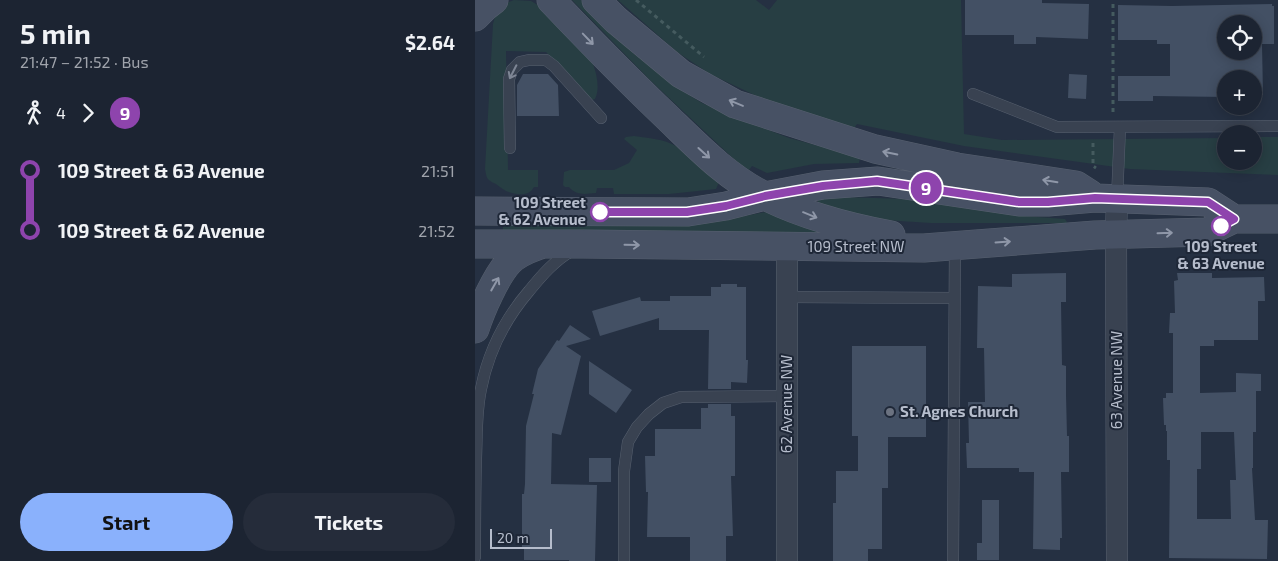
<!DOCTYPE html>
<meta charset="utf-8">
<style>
:root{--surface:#1c2432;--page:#252c3a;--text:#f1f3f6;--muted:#a0a4ac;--line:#3a414d;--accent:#8ab1fc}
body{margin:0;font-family:"Exo 2",sans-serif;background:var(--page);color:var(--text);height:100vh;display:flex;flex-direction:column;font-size:19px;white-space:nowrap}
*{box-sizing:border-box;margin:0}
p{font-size:16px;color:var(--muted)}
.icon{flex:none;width:28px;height:28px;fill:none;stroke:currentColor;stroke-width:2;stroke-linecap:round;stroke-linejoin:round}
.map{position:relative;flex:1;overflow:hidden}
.drawer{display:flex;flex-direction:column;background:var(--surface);width:475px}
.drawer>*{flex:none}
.badge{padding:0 10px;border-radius:16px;font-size:18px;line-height:32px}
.controls{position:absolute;left:742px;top:15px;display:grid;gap:10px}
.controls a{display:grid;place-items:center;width:45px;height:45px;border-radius:50%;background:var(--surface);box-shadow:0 2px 12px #0003,0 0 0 1px var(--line);font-size:25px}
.scale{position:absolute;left:15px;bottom:12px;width:62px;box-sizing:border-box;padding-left:5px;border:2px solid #b6bdcc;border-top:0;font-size:14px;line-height:18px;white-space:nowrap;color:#b6bdcc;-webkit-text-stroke:4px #1e2737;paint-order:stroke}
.map>.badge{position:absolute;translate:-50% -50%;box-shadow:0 0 0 2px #fff}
.legs{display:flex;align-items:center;gap:8px;height:55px;padding:0 20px;font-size:16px}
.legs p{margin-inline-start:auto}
.overview{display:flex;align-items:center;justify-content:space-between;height:85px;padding:0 20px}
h1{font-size:28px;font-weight:700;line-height:38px}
.cta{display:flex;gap:10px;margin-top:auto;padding:10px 20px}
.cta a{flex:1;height:58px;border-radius:30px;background:var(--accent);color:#111;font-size:20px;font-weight:700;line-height:58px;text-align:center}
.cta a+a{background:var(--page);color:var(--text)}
ul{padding:0 20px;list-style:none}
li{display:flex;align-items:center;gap:18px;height:60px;font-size:19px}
li i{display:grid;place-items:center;width:8px;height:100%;margin:0 6px;background:currentColor}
li i::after{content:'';width:12px;height:12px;margin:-6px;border:4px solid;border-radius:50%;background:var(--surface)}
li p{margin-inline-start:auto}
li:first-child i{background:linear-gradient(#0000 50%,currentColor 0)}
li:last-child i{background:linear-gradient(currentColor 50%,#0000 0)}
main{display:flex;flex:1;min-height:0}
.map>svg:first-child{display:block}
</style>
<main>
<section class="drawer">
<div class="overview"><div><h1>5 min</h1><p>21:47 – 21:52 · Bus</p></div><b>$2.64</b></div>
<div class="legs"><svg class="icon" aria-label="walk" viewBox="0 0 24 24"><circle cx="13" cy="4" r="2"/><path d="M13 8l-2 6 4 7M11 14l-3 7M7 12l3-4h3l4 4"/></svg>4<svg class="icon" aria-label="forward" viewBox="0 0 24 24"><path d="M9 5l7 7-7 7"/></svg><b class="badge" style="background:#8e44ad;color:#fff">9</b></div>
<ul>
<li><i style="color:#8e44ad"></i><b>109 Street &amp; 63 Avenue</b><p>21:51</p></li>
<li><i style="color:#8e44ad"></i><b>109 Street &amp; 62 Avenue</b><p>21:52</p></li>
</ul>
<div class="cta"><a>Start</a><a>Tickets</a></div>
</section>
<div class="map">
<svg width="803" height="561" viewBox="0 0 803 561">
<rect width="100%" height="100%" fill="#253042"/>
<path fill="#273e43" d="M39 0 56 1 66 7 118 64C122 75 125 89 120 99L116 100 71 52 31 51 33 170H63V187H59C54 197 40 195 31 191 27 189 24 186 21 184 19 183 16 182 14 180 11 178 11 173 10 169L18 24C22 10 25 5 39 0Z
M97 0H106L158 53 209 92 227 103 260 117 314 138 385 157 384 163 339 164 292 173 277 166 274 170 263 163 175 80Z
M143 0H281L294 10 302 0H486L489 134 527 140 751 138V161H779V137H803V175L655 169 489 146 382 124 379 128 303 106 235 74 202 52Z
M159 136C173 138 189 139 201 146 217 154 231 169 245 180L241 189 194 194H139L138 188H122L121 193C110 194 102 196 94 187H90L88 185 89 172 95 170H139L154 163 162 150 149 139 151 137Z
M366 197 433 199 549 216 590 219 592 222 591 223H456L409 220 366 210 343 203V199Z
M291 212H298L371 236 45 234 28 230V225L237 222Z"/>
<path fill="#435064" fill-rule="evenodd" d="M490 0H567V3L614 4 613 39 561 37V44H539V35H490Z
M797 4V6H799V44H787L788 95H779V79H751V97L678 96V101H643V76H695V44H682V40H643V5L697 6ZM751 24H779V51H751Z
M48 74H73L83 85 84 116H42V85Z
M594 74 612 75 611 99 593 98Z
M591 273V302H586L587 365 591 366V395L592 436H594V472H586L587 538H585V550L558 549 559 472H544V468H492L491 443H494L493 402H510L509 348H502L503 286 537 287V274Z
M702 273H737V278L789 277 790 301H783V340H739V346H725V393L761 392V373L786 374V391H781V432H778V468H777L780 520H793L792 559 694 558 695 460H692V431H691V425H689L688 398H691V393H698V333H694L695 313H700L699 281 703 280ZM726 432H759L761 480H755L756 519H722V469H726Z
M246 284H262V287H271V360H273L272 383 256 382V389H233L234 330H184V318L125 336 117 311 165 297 166 301H195V296H236V287H246Z
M95 325 116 339 91 346 106 356 86 435 77 433 76 484 122 485 120 561H94V560H49V547H47V494H49L50 484 51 426 59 394H57L63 369 82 340 84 341Z
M377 346H451V437H413V488H407V549H393V561H358V503H361V471H383V436H377Z
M114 361 157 390 141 413 114 394Z
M233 404H256V416H260V476H256L258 536H251V561H215V537H172L173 492H171L170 456H180V429H226V408H233Z
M114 458H136V482H114Z
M507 500H524V560H502V543H507Z"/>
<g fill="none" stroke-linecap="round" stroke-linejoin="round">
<g stroke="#57606f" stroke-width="12">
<path id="lane" d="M498 94 582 127 803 126
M35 148 34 79 37 70 45 62 54 60H71L79 66 126 118
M642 199 645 127
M312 297 479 298
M0 557C0 524 0 491 1 458 2 435 1 412 6 389 13 353 30 319 54 291 67 275 80 260 98 250
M149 561V471L153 442 162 427 174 414 188 403 206 397 312 396
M478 561 480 246"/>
</g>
<g stroke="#57606f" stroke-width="22">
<path id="street" d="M312 247V561
M642 561 641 234 642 199"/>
</g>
<g stroke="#57606f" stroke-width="29">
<path id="secondary" d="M76 0C114 40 153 80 193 118 223 147 253 178 290 196 330 216 373 227 416 235
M121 0 141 20 206 74 260 104 400 149 482 167 601 185 615 194
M0 17 10 7 19 0
M0 211 213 212 251 206 290 196 348 185 403 181 544 202H573L620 198 733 202 759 219
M0 244H108L449 248 620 235 732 232 759 219H803
M0 329C6 310 21 276 34 262 42 253 54 249 65 245"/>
</g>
<path stroke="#455b5f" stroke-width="3" stroke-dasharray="4 4" stroke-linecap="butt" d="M161 0 229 57
M638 112V0
M618 143V166L621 168"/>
<use href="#lane" stroke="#394251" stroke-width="11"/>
<use href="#street" stroke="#394251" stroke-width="21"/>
<use href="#secondary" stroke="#475164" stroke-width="28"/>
</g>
<defs><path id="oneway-shaft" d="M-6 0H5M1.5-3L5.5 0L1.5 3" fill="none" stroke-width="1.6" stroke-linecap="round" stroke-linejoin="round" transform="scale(1.25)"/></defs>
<g stroke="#8f97a8">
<use href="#oneway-shaft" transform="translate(113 39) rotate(46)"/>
<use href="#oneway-shaft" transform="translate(261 103) rotate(-157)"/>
<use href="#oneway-shaft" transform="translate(229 153) rotate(42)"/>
<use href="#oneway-shaft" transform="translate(415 153) rotate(-168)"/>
<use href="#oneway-shaft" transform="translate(575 181) rotate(-171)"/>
<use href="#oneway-shaft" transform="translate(335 215) rotate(22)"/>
<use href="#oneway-shaft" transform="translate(690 233) rotate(-2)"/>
<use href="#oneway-shaft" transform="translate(528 242) rotate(-4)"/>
<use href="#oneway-shaft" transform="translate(157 245) rotate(1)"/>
<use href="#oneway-shaft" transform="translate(20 284) rotate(-60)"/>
</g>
<use stroke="#7e8695" href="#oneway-shaft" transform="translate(38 72) rotate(117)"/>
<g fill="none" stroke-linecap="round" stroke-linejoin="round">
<g stroke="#fff" stroke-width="11">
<path id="line-1" d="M125 212H212L251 206 290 196 348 186 402 181 544 202H573L620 198 733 202 759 219 746 226"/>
</g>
<use href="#line-1" stroke="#8e44ad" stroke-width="8"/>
</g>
<g fill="#fff" stroke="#8e44ad" stroke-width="2.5">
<circle cx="125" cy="212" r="9"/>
<circle cx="746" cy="226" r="9"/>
</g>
<circle fill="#6b7280" stroke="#1e2737" stroke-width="2" cx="415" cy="412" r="5"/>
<g text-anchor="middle" stroke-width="4" stroke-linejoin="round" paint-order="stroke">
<g font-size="15" font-weight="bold" fill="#b6bdcc" stroke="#1e2737" text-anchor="end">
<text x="111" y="208">109 Street<tspan x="111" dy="17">&amp; 62 Avenue</tspan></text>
<text x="746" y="252" text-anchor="middle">109 Street<tspan x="746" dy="17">&amp; 63 Avenue</tspan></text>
</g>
<g font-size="15" fill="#b6bdcc" stroke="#1e2737">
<text x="381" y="252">109 Street NW</text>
<text transform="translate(642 380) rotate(-90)" y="5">63 Avenue NW</text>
<text transform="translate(312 404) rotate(-90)" y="5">62 Avenue NW</text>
</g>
<g font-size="15" font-weight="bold" fill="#b6bdcc" stroke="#1e2737" text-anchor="start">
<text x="425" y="417">St. Agnes Church</text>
</g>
</g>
</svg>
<div class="controls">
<a><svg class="icon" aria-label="locate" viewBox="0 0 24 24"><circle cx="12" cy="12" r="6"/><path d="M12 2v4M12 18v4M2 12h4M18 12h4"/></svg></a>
<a>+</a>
<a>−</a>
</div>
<div class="scale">20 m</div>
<b class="badge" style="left:451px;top:188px;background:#8e44ad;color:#fff">9</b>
</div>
</main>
